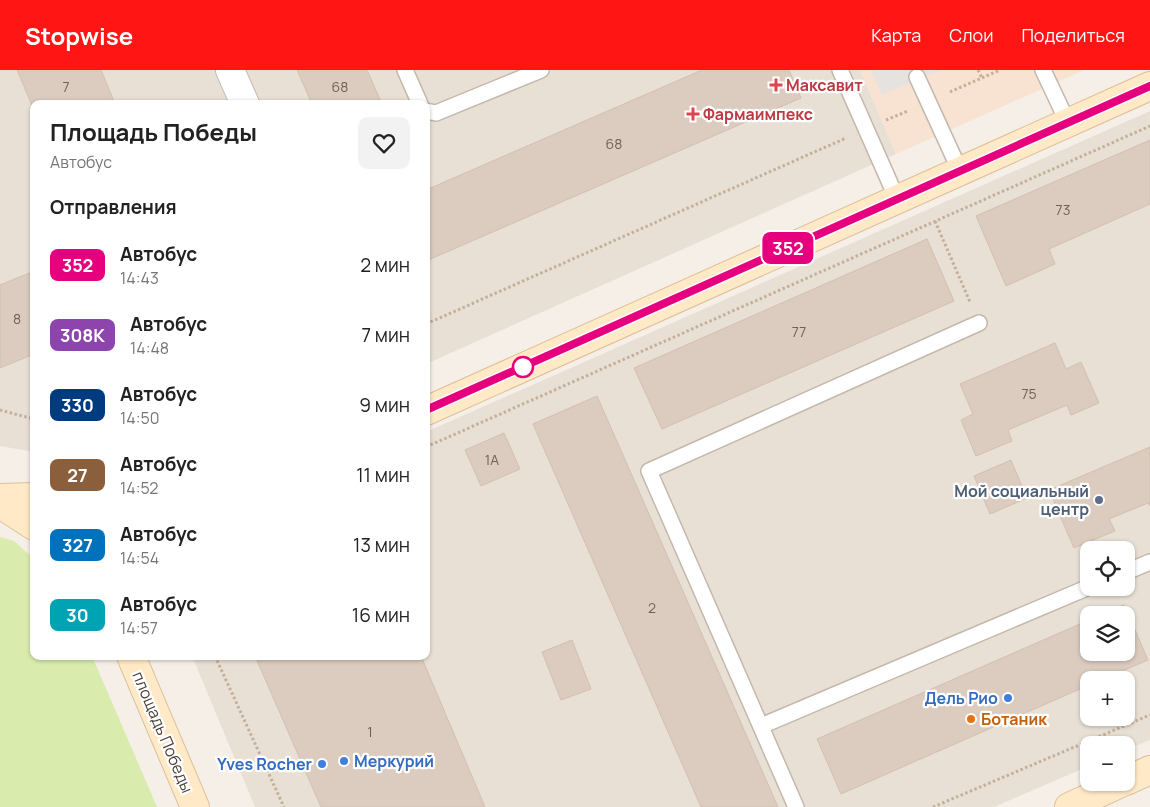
<!DOCTYPE html>
<html lang="ru">
<meta charset="utf-8">
<style>
:root{--surface:#fff;--page:#f2f2f2;--text:#222;--muted:#767676;--accent:#ff1514}
body{margin:0;font-family:Manrope,sans-serif;background:var(--page);color:var(--text);height:100vh;display:flex;flex-direction:column;font-size:19px;white-space:nowrap}
*{box-sizing:border-box;margin:0}
p{font-size:16px;color:var(--muted)}
.icon{flex:none;width:28px;height:28px;fill:none;stroke:currentColor;stroke-width:2;stroke-linecap:round;stroke-linejoin:round}
.map{position:relative;flex:1;overflow:hidden}
.drawer{position:absolute;left:30px;top:30px;width:400px;height:560px;display:flex;flex-direction:column;background:var(--surface);border-radius:10px;box-shadow:0 1px 4px #0004}
.drawer>*{flex:none}
.badge{padding:0 10px;border-radius:8px;font-size:18px;line-height:32px}
.buttons{position:absolute;left:1080px;top:471px;display:grid;gap:10px}
.buttons a{display:grid;place-items:center;width:55px;height:55px;border-radius:10px;background:var(--surface);box-shadow:0 1px 4px #0004;font-size:25px}
.map>.badge{position:absolute;translate:-50% -50%;box-shadow:0 0 0 2px #fff}
h2{padding:0 20px;font-size:19px;line-height:45px}
.round{display:grid;place-items:center;flex:none;width:52px;height:52px;border-radius:10px;background:var(--page)}
.overview{display:flex;align-items:center;justify-content:space-between;height:85px;padding:0 20px}
h1{font-size:24px;font-weight:700;line-height:38px}
ul{padding:0;list-style:none}
li{display:flex;align-items:center;gap:15px;height:70px;padding:0 20px}
li div{flex:1}
li b{display:block;font-size:19px}
li em{font-style:normal}
li .badge{min-width:55px;font-weight:700;text-align:center}
header{display:flex;align-items:center;gap:30px;box-sizing:border-box;height:70px;padding:0 25px;background:var(--accent);color:#fff}
header strong{font-size:24px}
nav{display:flex;gap:28px;margin-inline-start:auto;font-size:18px}
.map>svg:first-child{display:block}
</style>
<header>
<strong>Stopwise</strong>
<nav><a>Карта</a><a>Слои</a><a>Поделиться</a></nav>
</header>
<div class="map">
<svg width="1150" height="737" viewBox="0 0 1150 737">
<rect width="100%" height="100%" fill="#f5efe7"/>
<path fill="#e9e0d5" fill-rule="evenodd" d="M0 0H860L896 84 426 294V34H34V382L0 376Z
M1150 41V670L1126 680V675H1089V696L994 737H255L192 586H426V362ZM1089 480H1126V518H1089ZM1089 545H1126V582H1089ZM1089 610H1126V648H1089Z"/>
<path fill="#f8e2d1" d="M860 0H1084L896 84Z"/>
<path fill="#d9ecad" d="M0 467 14 471 34 489V586H92L157 737H0Z"/>
<path fill="#e6e2e0" d="M871 0H941L882 25Z"/>
<path fill="#dbccbf" stroke="#d3bfae" d="M17 0H101L115 34H34V40Z
M297 0H367L382 34H312Z
M702 0H789L801 28 426 191V120Z
M1150 70V134L1049 179 1055 194 1006 216 976 146Z
M927 169 954 231 662 359 634 298Z
M34 201V284L0 298V215Z
M1055 273 1066 299 1081 292 1099 333 1071 345 1067 335 1008 360 1012 371 976 386 961 350 973 344 960 314Z
M597 326 767 712 778 737H701L533 354Z
M504 363 520 399 481 416 465 380Z
M1150 377V436L1148 433 1109 449 1115 461 1074 478 1049 420Z
M1011 390 1027 428 990 444 974 406Z
M1124 535 1148 590 1101 610H1089V615L841 724 817 669 1089 550V582H1126V545H1101Z
M572 570 591 619 561 630 542 582Z
M255 586H421L485 737H321Z"/>
<g fill="none" stroke-linecap="round" stroke-linejoin="round">
<g stroke="#c4b8ac" stroke-width="18">
<path id="service" d="M405 0 420 34
M840 0 897 129
M1043 0 1068 53
M917 7 960 101
M426 41 436 43 541 0
M1126 502 1150 492
M761 656 1089 517
M796 737 649 401 979 253"/>
</g>
<g stroke="#c4b8ac" stroke-width="30">
<path id="minor" d="M230 0 245 34"/>
</g>
<g stroke="#dcbf96" stroke-width="30">
<path id="secondary" d="M426 341 1150 16
M0 428 34 427
M0 434 34 456
M131 586 195 737
M1126 711 1150 700
M1069 737 1123 712"/>
</g>
<path stroke="#c4af99" stroke-width="3" stroke-dasharray="2.5 2.5" stroke-linecap="butt" d="M978 0 982 8
M950 22 1000 0
M886 50 908 41
M935 151 970 232
M426 254 846 68
M0 340 34 349
M426 377 1150 56
M215 586 284 737
M933 737 1150 645"/>
<use href="#service" stroke="#fff" stroke-width="15"/>
<use href="#minor" stroke="#fff" stroke-width="28"/>
<use href="#secondary" stroke="#ffe9c7" stroke-width="28"/>
</g>
<g fill="none" stroke-linecap="round" stroke-linejoin="round">
<g stroke="#fff" stroke-width="11">
<path id="line" d="M426 340 1150 16"/>
</g>
<use href="#line" stroke="#e6007e" stroke-width="8"/>
</g>
<g fill="#e0444e" stroke="#fff" stroke-width="2">
<path d="M773.5 7.5h5v5h5v5h-5v5h-5v-5h-5v-5h5z"/>
<path d="M690.5 36.5h5v5h5v5h-5v5h-5v-5h-5v-5h5z"/>
</g>
<circle fill="#fff" stroke="#e6007e" stroke-width="2.5" cx="523" cy="297" r="10"/>
<circle fill="#5c6f8a" stroke="#fff" stroke-width="2" cx="1099" cy="430" r="5"/>
<g fill="#3f7fe0" stroke="#fff" stroke-width="2">
<circle cx="1008" cy="628" r="5"/>
<circle cx="344" cy="691" r="5"/>
<circle cx="322" cy="694" r="5"/>
</g>
<circle fill="#e8710a" stroke="#fff" stroke-width="2" cx="971" cy="649" r="5"/>
<g text-anchor="middle" stroke-width="4.5" stroke-linejoin="round" paint-order="stroke">
<g font-size="14" fill="#6e6258">
<text x="66" y="22">7</text>
<text x="340" y="22">68</text>
<text x="614" y="79">68</text>
<text x="1063" y="145">73</text>
<text x="17" y="254">8</text>
<text x="799" y="267">77</text>
<text x="1029" y="329">75</text>
<text x="492" y="395">1А</text>
<text x="652" y="543">2</text>
<text x="370" y="667">1</text>
</g>
<g font-size="16" font-weight="bold" fill="#be3a42" stroke="#fff" text-anchor="start">
<text x="786" y="21">Максавит</text>
<text x="703" y="50">Фармаимпекс</text>
</g>
<g font-size="16" font-weight="bold" fill="#4e5e75" stroke="#fff" text-anchor="end">
<text x="1089" y="427">Мой социальный<tspan x="1089" dy="18">центр</tspan></text>
</g>
<g font-size="16" font-weight="bold" fill="#366cbe" stroke="#fff" text-anchor="end">
<text x="998" y="634">Дель Рио</text>
<text x="354" y="697" text-anchor="start">Меркурий</text>
<text x="312" y="700">Yves Rocher</text>
</g>
<g font-size="16" font-weight="bold" fill="#c56008" stroke="#fff" text-anchor="start">
<text x="981" y="655">Ботаник</text>
</g>
<g font-size="16" fill="#493e36" stroke="#fff">
<text transform="translate(163 662) rotate(67)" y="6">площадь Победы</text>
</g>
</g>
</svg>
<div class="buttons">
<a><svg class="icon" aria-label="locate" viewBox="0 0 24 24"><circle cx="12" cy="12" r="6"/><path d="M12 2v4M12 18v4M2 12h4M18 12h4"/></svg></a>
<a><svg class="icon" aria-label="layers" viewBox="0 0 24 24"><path d="M12 4l9 5-9 5-9-5zM3 14l9 5 9-5"/></svg></a>
<a>+</a>
<a>−</a>
</div>
<b class="badge" style="left:788px;top:178px;background:#e6007e;color:#fff">352</b>
<section class="drawer">
<div class="overview"><div><h1>Площадь Победы</h1><p>Автобус</p></div><a class="round"><svg class="icon" aria-label="heart" viewBox="0 0 24 24"><path d="M12 20l-8-8c-3-5 5-10 8-4 3-6 11-1 8 4z"/></svg></a></div>
<h2>Отправления</h2>
<ul>
<li><span class="badge" style="background:#e6007e;color:#fff">352</span><div><b>Автобус</b><p>14:43</p></div><em>2 мин</em></li>
<li><span class="badge" style="background:#8e44ad;color:#fff">308К</span><div><b>Автобус</b><p>14:48</p></div><em>7 мин</em></li>
<li><span class="badge" style="background:#003b80;color:#fff">330</span><div><b>Автобус</b><p>14:50</p></div><em>9 мин</em></li>
<li><span class="badge" style="background:#8b5e3c;color:#fff">27</span><div><b>Автобус</b><p>14:52</p></div><em>11 мин</em></li>
<li><span class="badge" style="background:#0072bc;color:#fff">327</span><div><b>Автобус</b><p>14:54</p></div><em>13 мин</em></li>
<li><span class="badge" style="background:#00a3b4;color:#fff">30</span><div><b>Автобус</b><p>14:57</p></div><em>16 мин</em></li>
</ul>
</section>
</div>
